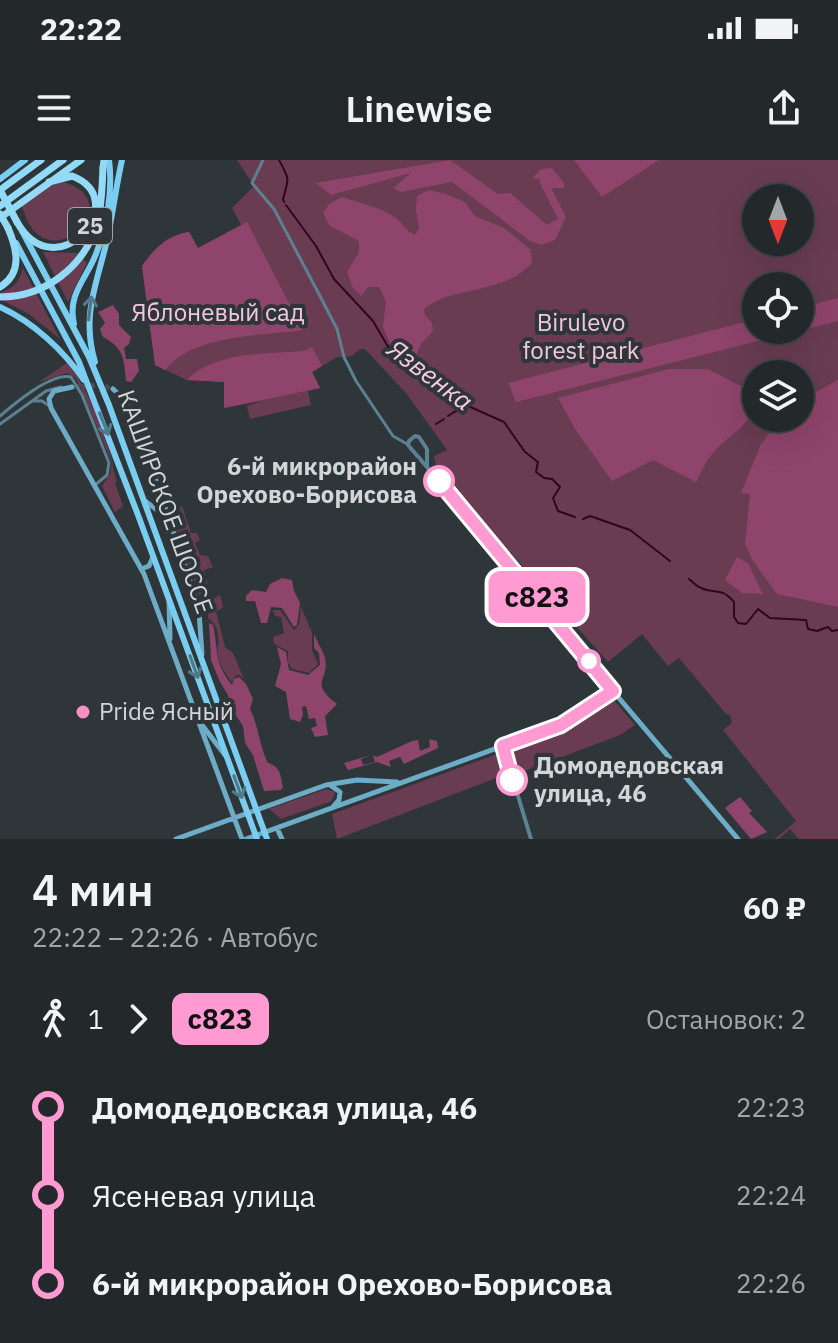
<!DOCTYPE html>
<html lang="ru">
<meta charset="utf-8">
<style>
:root{--surface:#23282b;--page:#2b3033;--text:#f1f3f6;--muted:#a3a6a9;--line:#404447}
body{margin:0;font-family:"IBM Plex Sans",sans-serif;background:var(--page);color:var(--text);height:100vh;display:flex;flex-direction:column;font-size:30px;white-space:nowrap}
*{box-sizing:border-box;margin:0}
p{font-size:26px;color:var(--muted)}
.icon{flex:none;width:44px;height:44px;fill:none;stroke:currentColor;stroke-width:2;stroke-linecap:round;stroke-linejoin:round}
.map{position:relative;height:679px;overflow:hidden}
.panel{display:flex;flex-direction:column;background:var(--surface);flex:1}
.panel>*{flex:none}
.badge{padding:0 16px;border-radius:12px;font-size:28px;line-height:52px}
.needle{width:52px;rotate:180deg}
.tools{position:absolute;left:742px;top:24px;display:grid;gap:16px}
.tools a{display:grid;place-items:center;width:72px;height:72px;border-radius:50%;background:var(--surface);box-shadow:0 8px 32px #0002,0 0 0 2px var(--line);font-size:40px}
.map>.badge{position:absolute;translate:-50% -50%;box-shadow:0 0 0 4px #fff}
.legs{display:flex;align-items:center;gap:12px;height:88px;padding:0 32px;font-size:26px}
.legs p{margin-inline-start:auto}
.summary{display:flex;align-items:center;justify-content:space-between;height:136px;padding:0 32px}
h1{font-size:44px;font-weight:600;line-height:60px}
ul{padding:0 32px;list-style:none}
li{display:flex;align-items:center;gap:28px;height:88px;font-size:30px}
li i{display:grid;place-items:center;width:12px;height:100%;margin:0 10px;background:currentColor}
li i::after{content:'';width:20px;height:20px;margin:-10px;border:6px solid;border-radius:50%;background:var(--surface)}
li p{margin-inline-start:auto}
li:first-child i{background:linear-gradient(#0000 50%,currentColor 0)}
li:last-child i{background:linear-gradient(currentColor 50%,#0000 0)}
.status{display:flex;justify-content:space-between;align-items:center;height:56px;padding:0 40px;background:var(--surface);direction:ltr}
.status svg{height:22px;fill:currentColor}
header{display:flex;justify-content:space-between;align-items:center;height:104px;padding:0 32px;background:var(--surface);font-size:36px;font-weight:600}
.map>svg:first-child{display:block}
</style>
<div class="status"><b>22:22</b><svg viewBox="0 0 49 12"><path d="M0 12V9h3v3zM5 12V6h3v6zM10 12V3h3v9zM15 12V0h3v12zM26 1h20v11H26zM47 4h2v5h-2z"/></svg></div>
<header><svg class="icon" aria-label="menu" viewBox="0 0 24 24"><path d="M4 6h16M4 12h16M4 18h16"/></svg>Linewise<svg class="icon" aria-label="share" viewBox="0 0 24 24"><path d="M12 15V3M7 8l5-5 5 5M5 13v7h14v-7"/></svg></header>
<div class="map">
<svg width="838" height="679" viewBox="0 0 838 679">
<rect width="100%" height="100%" fill="#2f3639"/>
<path fill="#693c52" fill-rule="evenodd" d="M237 0H838V679H799L790 669 779 679H775L796 661 723 570 732 563 730 555 726 554 679 498 668 506 642 474 608 502 437 310 434 296 447 290 406 233 365 189H360L352 196 337 197 312 212 320 228 308 231 311 245 250 259 247 246 263 241 224 248V222L187 220 155 205 142 106C154 89 167 75 189 72L198 88 241 65 232 48 254 26ZM756 38H800V82H756ZM756 126H800V170H756ZM756 214H800V258H756Z
M63 22C122 38 69 102 36 73 29 67 25 54 21 45L48 26Z
M43 92 78 93 87 103 68 142Z
M23 108 60 179 29 154 0 139V133C14 128 19 122 23 108Z
M67 203C89 228 100 265 111 296 113 304 113 312 117 321L115 323 123 346 115 352 102 326 110 314 112 303 80 226 74 216 66 213 39 222Z
M182 346 191 373H197L200 380 195 383 200 395 208 396 213 407 204 410 209 431 199 435 169 351Z
M220 435 223 447 216 452 225 487 233 493 244 519 239 515 235 516 232 522C226 515 220 505 218 497 216 482 224 471 208 458V442Z
M301 447 312 472V490L318 504 309 513 292 509 288 502V491L274 484 273 477 284 473 281 457 275 456 273 450H280L294 470 299 465Z
M613 539 635 565 620 575 517 614 509 589 566 568Z
M497 594 504 615 337 679 332 654Z
M326 629 335 632 332 641 281 659 269 649Z"/>
<path fill="#8f446b" d="M450 0 498 34 510 33 547 65 558 59 540 23V18L532 19 541 9 552 8 564 23V28H551L566 57 555 80 541 85 530 81 452 22 401 32 393 28 411 13 331 35 316 23Z
M574 0H659L602 37Z
M429 30 446 34 465 42 475 56 504 68 531 90 532 103C501 136 452 125 424 149L425 155 432 163 433 171 421 184 411 207 397 200 383 167 386 141 379 127H368L361 136 353 128 347 112 359 92V81L330 66 323 53 330 43 342 37C360 43 380 47 396 58 404 64 406 71 415 75L419 68 416 50 417 36Z
M247 62 303 170C261 176 193 174 165 210L155 205 142 106C154 89 167 75 189 72L198 88Z
M838 138V161L516 242 508 223 756 159V170H800V148Z
M113 145 119 154V165L131 177 129 184 124 188 126 199H137L139 211 131 222 126 221C124 199 124 188 103 177L100 169 105 163 98 152Z
M312 187 322 206 312 212 320 228 224 248V222L187 220C215 191 266 194 304 191Z
M669 209H708L756 234C756 265 729 273 712 294 705 302 701 313 696 322L653 300 612 321 575 269 558 238Z
M838 220V447L777 434 753 401 745 384 750 334 741 333 761 284 781 258H800V241Z
M737 397 748 403 763 434 742 433 725 420Z
M282 418 292 420 294 431 300 443 297 465 294 467 282 448 271 447 267 463H261L255 441H246V436L252 430 266 432 270 424Z
M209 463 213 465C219 492 213 501 232 525L234 519 239 517 246 524 253 539 250 549C259 567 259 585 268 603 281 607 280 615 283 627L281 630 264 631 253 595 245 583 243 566 231 548 228 535 220 522 211 500Z
M314 474C317 482 323 491 325 498 330 521 308 522 337 544L325 556 328 575 315 577 311 568 317 566 315 558 309 559 306 546 302 547 303 555 300 562 290 559 286 532 275 526 281 504 277 487 286 492 289 510 308 515 320 505 319 493 314 488Z
M429 579 437 581 438 588 404 604 400 597 389 601 391 607 377 602 348 610 344 603 371 595 361 599 363 605 375 602 373 595 377 597 412 581 418 580 420 591 430 587Z
M740 637 752 651 749 653 767 672 751 679 725 648Z"/>
<g fill="none" stroke-linecap="round" stroke-linejoin="round">
<path stroke="#360121" stroke-width="2" d="M279 0C290 20 289 18 283 39L284 42
M286 45 316 86 334 119 373 161 387 185 399 199 439 216 466 245 504 262 525 292 538 302 536 312 544 318 552 319 560 327 553 338 558 351 575 357
M448 256 464 246
M436 264 444 259
M583 359 590 356 630 370 670 401
M689 419C693 422 696 426 701 428 716 435 720 426 734 442V457L738 463 746 464 758 449 770 458 806 460 808 469 817 471 828 467 832 471 838 470"/>
<path stroke="#474e51" stroke-width="5" stroke-dasharray="5 2.5" stroke-linecap="butt" d="M75 227 100 225 113 229"/>
<path stroke="#5b8192" stroke-width="3" d="M263 0 252 23 274 49 320 136 337 169 344 197 356 221 393 276 407 284
M33 241H42L48 245
M0 256C15 243 52 212 71 217L82 235 109 303 107 315 94 326
M0 264 46 231 61 227"/>
<path stroke="#5b8192" stroke-width="4" d="M427 307V289L419 277 415 276 409 281 408 285 516 411 613 531
M503 586 531 679"/>
<path stroke="#6dacc7" stroke-width="5" d="M72 227 54 231 49 239 51 248 144 414 242 679
M113 229 125 240 144 285 193 430 199 452 202 494
M145 341 165 356
M141 409 149 406 153 397
M169 441 170 479
M202 565 225 595
M330 625 340 632 339 640 333 647
M277 668 282 679
M176 679 326 625 357 620 397 622
M246 679 561 565 613 531 738 679"/>
<path stroke="#79cdf0" stroke-width="6" d="M0 19 25 0
M22 71 89 197 109 245 267 679
M16 83 79 202 138 355 257 679
M0 147C33 162 63 190 84 220
M74 164C67 134 86 120 96 94 107 66 113 29 109 0
M95 202C81 155 97 124 107 80 113 53 116 26 122 0"/>
<path stroke="#93daf7" stroke-width="7" d="M103 8 104 0
M0 30 41 0
M0 46 63 0
M0 58 81 0
M17 62C56 131 135 40 72 16L49 22
M0 127C23 113 17 89 8 68"/>
<path stroke="#93daf7" stroke-width="7" d="M0 30 17 62
M0 54 8 68
M0 137C45 137 84 107 97 64 102 46 102 26 103 8"/>
</g>
<defs><path id="oneway-shaft" d="M-6 0H5M1.5-3L5.5 0L1.5 3" fill="none" stroke-width="1.6" stroke-linecap="round" stroke-linejoin="round" transform="scale(2)"/></defs>
<g stroke="#507a8b">
<use href="#oneway-shaft" transform="translate(90 148) rotate(-83)"/>
<use href="#oneway-shaft" transform="translate(104 264) rotate(68)"/>
<use href="#oneway-shaft" transform="translate(194 507) rotate(70)"/>
<use href="#oneway-shaft" transform="translate(238 627) rotate(70)"/>
</g>
<g fill="none" stroke-linecap="round" stroke-linejoin="round">
<g stroke="#fff" stroke-width="18">
<path id="line-1" d="M439 321 613 531 561 565 503 586 512 620"/>
</g>
<use href="#line-1" stroke="#ff9ad2" stroke-width="12"/>
</g>
<g fill="#fff" stroke="#ff9ad2" stroke-width="4">
<circle cx="439" cy="321" r="14"/>
<circle cx="589" cy="501" r="10"/>
<circle cx="512" cy="620" r="14"/>
</g>
<circle fill="#fb8fc5" stroke="#2f3639" stroke-width="3" cx="83" cy="552" r="8"/>
<g text-anchor="middle" stroke-width="8" stroke-linejoin="round" paint-order="stroke">
<rect fill="#2f3639" stroke="#a1a6a8" stroke-width="2" x="68" y="48" width="44" height="36" rx="6"/>
<g font-size="22" font-weight="bold" fill="#d2d6d8">
<text x="90" y="74">25</text>
</g>
<g font-size="24" fill="#f3c7db" stroke="#2f3639">
<text x="218" y="161">Яблоневый сад</text>
<text x="581" y="171">Birulevo<tspan x="581" dy="28">forest park</tspan></text>
</g>
<g font-size="24" font-weight="bold" fill="#d2d6d8" stroke="#2f3639" text-anchor="end">
<text x="417" y="315">6-й микрорайон<tspan x="417" dy="28">Орехово-Борисова</tspan></text>
<text x="534" y="614" text-anchor="start">Домодедовская<tspan x="534" dy="28">улица, 46</tspan></text>
</g>
<g font-size="24" fill="#d2d6d8" stroke="#2f3639">
<text transform="translate(165 342) rotate(70)" y="8">КАШИРСКОЕ ШОССЕ</text>
</g>
<g font-size="24" fill="#d2d6d8" stroke="#2f3639" text-anchor="start">
<text x="99" y="560">Pride Ясный</text>
</g>
<g font-size="26" font-style="italic" fill="#f8cce0" stroke="#2f3639">
<text transform="translate(430 215) rotate(37)" y="9">Язвенка</text>
</g>
</g>
</svg>
<div class="tools">
<a><svg class="needle" viewBox="-14 -14 28 28"><path d="M0-13l5 13h-10z" fill="#e53935"/><path d="M0 13l5-13h-10z" fill="#a3a6a9"/></svg></a>
<a><svg class="icon" aria-label="locate" viewBox="0 0 24 24"><circle cx="12" cy="12" r="6"/><path d="M12 2v4M12 18v4M2 12h4M18 12h4"/></svg></a>
<a><svg class="icon" aria-label="layers" viewBox="0 0 24 24"><path d="M12 4l9 5-9 5-9-5zM3 14l9 5 9-5"/></svg></a>
</div>
<b class="badge" style="left:537px;top:437px;background:#ff9ad2;color:#111">с823</b>
</div>
<section class="panel">
<div class="summary"><div><h1>4 мин</h1><p>22:22 – 22:26 · Автобус</p></div><b>60 ₽</b></div>
<div class="legs"><svg class="icon" aria-label="walk" viewBox="0 0 24 24"><circle cx="13" cy="4" r="2"/><path d="M13 8l-2 6 4 7M11 14l-3 7M7 12l3-4h3l4 4"/></svg>1<svg class="icon" aria-label="forward" viewBox="0 0 24 24"><path d="M9 5l7 7-7 7"/></svg><b class="badge" style="background:#ff9ad2;color:#111">с823</b><p>Остановок: 2</p></div>
<ul>
<li><i style="color:#ff9ad2"></i><b>Домодедовская улица, 46</b><p>22:23</p></li>
<li><i style="color:#ff9ad2"></i><span>Ясеневая улица</span><p>22:24</p></li>
<li><i style="color:#ff9ad2"></i><b>6-й микрорайон Орехово-Борисова</b><p>22:26</p></li>
</ul>
</section>
